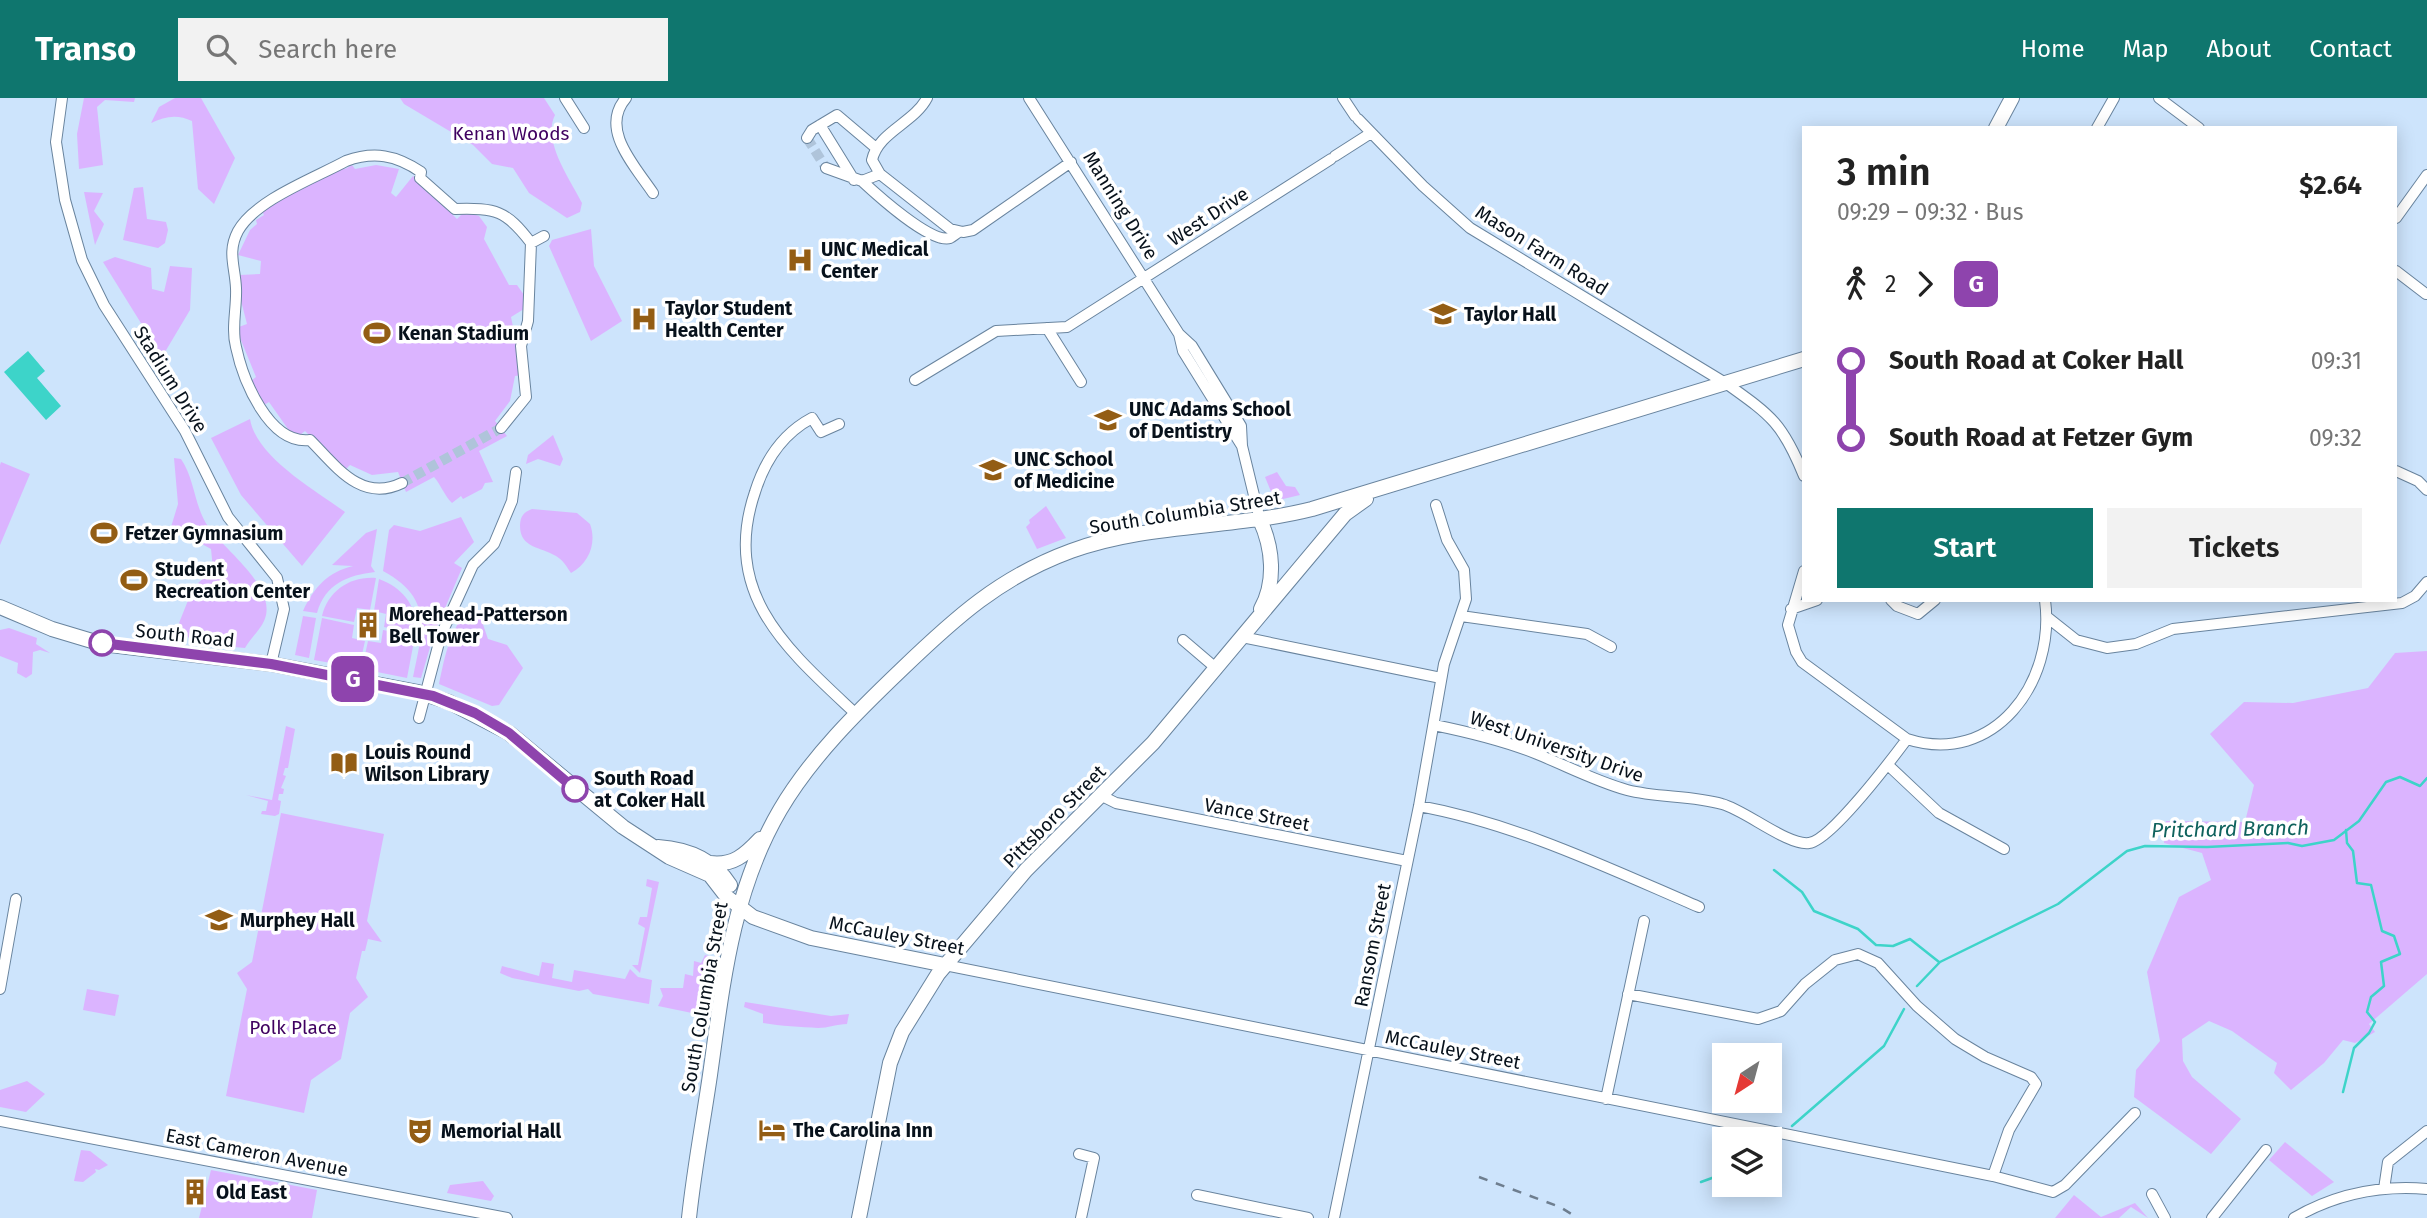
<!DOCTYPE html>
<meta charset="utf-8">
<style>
:root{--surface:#fff;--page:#f2f2f2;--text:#222;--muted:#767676;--accent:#0f766e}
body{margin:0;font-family:"Fira Sans",sans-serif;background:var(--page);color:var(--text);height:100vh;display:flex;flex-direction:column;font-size:26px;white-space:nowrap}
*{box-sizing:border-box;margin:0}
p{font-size:23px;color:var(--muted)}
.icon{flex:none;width:38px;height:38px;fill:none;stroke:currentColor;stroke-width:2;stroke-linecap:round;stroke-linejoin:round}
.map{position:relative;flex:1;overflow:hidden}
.sheet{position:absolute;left:1802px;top:28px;width:595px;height:476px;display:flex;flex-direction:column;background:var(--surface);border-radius:0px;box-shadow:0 4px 18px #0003}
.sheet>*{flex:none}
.badge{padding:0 14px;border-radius:10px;font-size:24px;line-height:46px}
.needle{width:46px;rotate:216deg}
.fabs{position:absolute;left:1712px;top:945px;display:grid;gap:14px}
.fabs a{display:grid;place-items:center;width:70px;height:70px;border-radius:0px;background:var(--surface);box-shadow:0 4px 18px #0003;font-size:35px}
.map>.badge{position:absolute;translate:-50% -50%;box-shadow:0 0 0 4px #fff}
.legs{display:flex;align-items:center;gap:10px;height:77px;padding:0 35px;font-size:23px}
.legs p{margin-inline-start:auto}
.summary{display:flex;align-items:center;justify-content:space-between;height:119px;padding:0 35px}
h1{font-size:38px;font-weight:600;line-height:52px}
.action{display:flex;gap:14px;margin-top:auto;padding:14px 35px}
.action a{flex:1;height:80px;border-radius:0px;background:var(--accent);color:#fff;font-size:28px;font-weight:600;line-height:80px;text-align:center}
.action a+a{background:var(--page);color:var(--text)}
ul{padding:0 35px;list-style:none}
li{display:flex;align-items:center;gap:24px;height:77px;font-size:26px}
li i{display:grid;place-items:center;width:10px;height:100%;margin:0 9px;background:currentColor}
li i::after{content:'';width:18px;height:18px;margin:-9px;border:5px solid;border-radius:50%;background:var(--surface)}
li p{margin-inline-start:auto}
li:first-child i{background:linear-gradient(#0000 50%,currentColor 0)}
li:last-child i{background:linear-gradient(currentColor 50%,#0000 0)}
header{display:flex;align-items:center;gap:42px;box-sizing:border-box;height:98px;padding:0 35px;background:var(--accent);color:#fff}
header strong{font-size:33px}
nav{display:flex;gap:38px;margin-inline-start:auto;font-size:24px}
.search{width:490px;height:63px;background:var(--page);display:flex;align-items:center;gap:18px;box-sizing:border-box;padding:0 24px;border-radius:0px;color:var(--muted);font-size:26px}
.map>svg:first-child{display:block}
</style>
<header>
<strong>Transo</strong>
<div class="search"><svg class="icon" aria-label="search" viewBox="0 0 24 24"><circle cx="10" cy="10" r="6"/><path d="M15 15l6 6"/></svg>Search here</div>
<nav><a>Home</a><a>Map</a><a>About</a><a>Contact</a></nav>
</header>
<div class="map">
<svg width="2427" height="1120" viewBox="0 0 2427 1120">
<rect width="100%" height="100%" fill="#cde4fc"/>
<path fill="#dbb4ff" d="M84 0H135L134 4 105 2 97 9 103 67 79 71 77 36Z
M175 0H201L235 60 214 106 198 91 192 23C178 16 165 18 151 25L159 9Z
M400 0H544L555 17C542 43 570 81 582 105L580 114 567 120 529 95 513 70 492 66 473 47 404 6Z
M352 67 355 71 376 67 399 71 391 95 396 99 413 78 457 121 464 114 479 118 487 129 484 141 509 187H517L524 197V211L511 219 523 277 515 278 510 303 495 323 507 338 479 353 493 384 485 385 482 391 463 401 461 398 452 405C444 397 441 387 434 379L406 394 398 374 372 377 350 367 345 372 305 333 295 341 269 304 264 307 251 283 256 279 236 230 247 226 239 195 240 177 260 176 261 163 238 157 250 132 257 126 256 122 264 117 261 111 342 68 345 71Z
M143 89 147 121 166 124 168 132 165 145 158 150 123 142 134 90Z
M84 94 103 95 94 113 104 126 95 147Z
M591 131 594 168 622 223 591 243 549 148 552 142Z
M115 159 151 170 152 191 164 194 170 168 192 170 190 212 162 259 103 164Z
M250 321C256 359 315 392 345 414L302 468 241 397 211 340Z
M553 337 563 361 560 368 538 361 526 366 528 357Z
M174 360 181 361C195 381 194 409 209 430 225 452 279 491 264 523 260 532 250 541 245 550L192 545 179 525 193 490 213 471 211 451 171 429 178 406Z
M1 364 30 376 0 447V367Z
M1277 374 1286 388 1295 389 1300 397 1283 401 1272 396 1265 379Z
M1046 408 1066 440 1037 451 1026 429 1030 425 1029 422Z
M532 411 577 415 590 426C597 445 589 465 571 475 567 469 563 462 556 458 541 449 520 450 520 428 520 418 524 414 532 411Z
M461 419 474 444 454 465 462 470 434 536 421 580 413 579C423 531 433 500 383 473L389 432 394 427 420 433Z
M377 431 371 468 375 474C348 477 325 486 317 515L303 513C314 489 328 474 353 468L332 467 366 435Z
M376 480 370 512 357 510 354 524 322 518C328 493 350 478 376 480Z
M379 481C403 490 418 508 416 535L384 529 386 516 374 513Z
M476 506 488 541 507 547 523 570 499 607 492 608 439 586C445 558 451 523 476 506Z
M303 518 316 520 309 560 295 557Z
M322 520 354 527 352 540 365 543 359 570 314 562Z
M9 530 37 540 36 546 50 555 40 552 33 554 32 576 26 580 17 575 18 565 0 558V532Z
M383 532 415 538 407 580 362 571 368 543 381 545Z
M2427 553V876L2369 926 2375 934 2355 945 2343 942 2324 965 2291 992 2274 975 2277 965 2232 933 2209 923 2182 941 2183 963 2192 979 2241 1021 2211 1056 2134 999 2136 972 2160 943 2147 874 2179 799 2211 782 2202 755 2164 745 2166 723 2245 724 2254 687 2210 636 2244 604 2293 605 2368 590 2395 555Z
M286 628 295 631 288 670H285L283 677 286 678 281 690 284 691 283 696H279L278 702 281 703 279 716 275 718 261 716 262 713H266L268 703 246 697 272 702Z
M281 715 384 736 367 823 382 844 368 841 365 853H362L356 880 368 899 350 915 341 961 311 982 304 1015 226 998 247 891 237 875 252 864Z
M647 781 659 784 640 875 632 867H638L645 830 638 826 640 819H647L652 790 646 788Z
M705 857 716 860 713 885 706 884 705 887 703 905 706 906V913L692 915 658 908 663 898 660 890H683L685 876 693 878 694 863 701 865Z
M542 864 554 866 552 880 572 884 574 872 625 881 630 871 638 879 652 882 649 906 593 896 588 891 579 893 512 880 500 875 502 868 539 878Z
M87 891 119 897 115 918 83 912Z
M745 904 831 918 849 916 847 926C837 926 828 930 818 930 801 929 781 928 763 925V916L744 909Z
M27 983 45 996 26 1014 0 1009V992Z
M2285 1044 2334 1084 2312 1098 2269 1062Z
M81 1052 90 1053 108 1067 99 1072 95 1071 96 1074 83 1084 74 1083Z
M211 1072 317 1092 312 1120H199Z
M483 1083 494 1098 491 1103 447 1095 450 1087Z
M2074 1097 2101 1119 2135 1105 2148 1120 2131 1109 2119 1120H2055Z"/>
<path fill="#3dd4c9" d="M28 253 45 273 37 280 61 308 46 322 4 274Z"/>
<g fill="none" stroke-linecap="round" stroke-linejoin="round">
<path stroke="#3dd4c9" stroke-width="2.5" d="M1774 772 1802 794 1814 813 1858 831 1876 847 1893 848 1910 841 1939 864
M1917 888 1940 864 2058 806 2127 753 2145 748 2207 749 2288 745 2302 748 2334 742 2359 723 2386 684 2400 679 2420 688 2427 680
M2343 994 2354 950 2369 935 2375 924 2367 914 2371 899 2384 888 2381 864 2400 856 2394 838 2382 833 2371 787 2357 785 2353 753 2347 745 2346 732
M1792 1028 1884 948 1904 911
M1769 1049 1773 1047
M1701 1084 1712 1080 1724 1070"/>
<path stroke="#afc4da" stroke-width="10" stroke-dasharray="10 5" stroke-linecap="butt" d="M807 40 826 70
M402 385 501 330"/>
<g stroke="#69849e" stroke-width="12">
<path id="minor" d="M62 0 56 44 65 102 82 162 104 207 185 333 228 419 277 480 284 511 271 566
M565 0 584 30
M626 0C599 31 635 68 653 95
M927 0C914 25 878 34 872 62L880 76 950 131 963 134 973 132 1071 64
M1029 0 1179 236 1192 248 1241 328 1242 348 1260 422
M1343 0 1355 18
M2159 0 2199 30
M1358 21 1423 88 1470 130 1727 286C1772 318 1783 326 1804 378
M820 27 854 82
M2097 30 2114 0
M807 40 812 32 837 17 876 50
M1335 58 1371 35
M826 70 862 83 880 76
M862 83C876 96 931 146 950 140 952 139 957 135 959 134
M2396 120 2427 77
M2396 173 2426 196
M1047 230 1081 284
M1179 236 1183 253 1242 348
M915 282 996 233 1067 229 1331 61
M839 326 821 334 812 320C782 336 765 362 755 394 720 497 789 553 857 617
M501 330 526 299 521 248 528 223 531 145 544 138
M2396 373 2418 383 2427 392
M402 385C361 405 336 368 310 342 269 347 243 282 236 249 231 230 237 210 236 190 235 168 227 154 238 133 255 102 315 80 346 63 374 53 396 57 421 74L420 80 455 111C496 110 506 112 531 145
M1804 473 1788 527 1796 554 1802 564 1907 641C1994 669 2056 584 2045 502
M1891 502 1897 508 1918 516 1935 502
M1791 511 1817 502
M1461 518 1587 536 1611 549
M2047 519 2076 542 2107 550 2136 546 2173 531 2402 505 2415 498 2427 484
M1242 539 1441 580
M1183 542 1217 571
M419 620 441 537 473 467 494 446 512 403 516 374
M1434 627C1468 634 1506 643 1537 656 1567 668 1595 683 1627 692 1658 700 1691 697 1722 706 1745 712 1788 748 1809 745 1830 743 1892 661 1907 641
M1888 667 1939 715 2004 751
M1102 698 1116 705 1407 763
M1419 708C1517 726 1608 770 1699 809
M945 867 1993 1078 2053 1094 2065 1087 2135 1015
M0 891 16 801
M1628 896 1758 921 1781 913 1805 886 1835 862 1858 856 1878 865 1917 908 1955 941 1985 959 2031 979 2036 986 2009 1032 1993 1078
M1606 1001 1644 823
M0 1023 507 1120
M1079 1056 1094 1060 1081 1120
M2384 1091 2388 1064 2427 1033
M2152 1096 2165 1120
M1197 1097 1308 1120
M1334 1120 1419 708 1444 566 1466 501 1464 472 1447 442 1436 407
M2212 1120 2266 1052
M2294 1120C2334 1097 2380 1087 2427 1091"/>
</g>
<g stroke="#69849e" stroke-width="16">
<path id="major" d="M1996 30 2012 0
M1260 422C1273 450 1276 484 1261 511
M0 509 52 531 102 546 271 566 418 594 449 604 509 635 623 729 669 759 710 777 727 799 753 819 811 840 945 867
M658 749C687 751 714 762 730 787
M710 765C733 768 745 757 760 741
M689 1120C694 1072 703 1025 710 977 723 885 732 794 780 712 811 659 858 613 902 571 955 520 1000 479 1071 453 1147 425 1233 431 1312 411L1804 261
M859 1120 890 965 902 934 938 876 1026 772 1153 645 1345 416 1366 401"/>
</g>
<use href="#minor" stroke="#fff" stroke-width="10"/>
<use href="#major" stroke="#fff" stroke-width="14"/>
<path stroke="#6e7e8f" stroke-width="2.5" stroke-dasharray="9 9" stroke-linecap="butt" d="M1479 1079 1560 1109 1578 1120"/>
</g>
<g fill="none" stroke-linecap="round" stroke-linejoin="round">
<g stroke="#fff" stroke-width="16">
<path id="line-1" d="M102 545 271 566 433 598 475 615 509 635 575 691"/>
</g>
<use href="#line-1" stroke="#8e44ad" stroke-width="10"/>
</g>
<defs>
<g id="hospital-bare" transform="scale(2.1)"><path d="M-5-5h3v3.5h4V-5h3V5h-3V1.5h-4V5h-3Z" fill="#935d14" stroke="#fff" stroke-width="2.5" paint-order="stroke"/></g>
<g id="university-bare" transform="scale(2.1)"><path d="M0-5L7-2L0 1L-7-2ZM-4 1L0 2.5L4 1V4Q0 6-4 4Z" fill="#935d14" stroke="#fff" stroke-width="2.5" paint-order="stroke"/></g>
<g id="stadium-bare" transform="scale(2.1)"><path d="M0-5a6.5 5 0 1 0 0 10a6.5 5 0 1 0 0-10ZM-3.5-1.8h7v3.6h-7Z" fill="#935d14" stroke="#fff" stroke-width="2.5" paint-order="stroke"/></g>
<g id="building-bare" transform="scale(2.1)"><path d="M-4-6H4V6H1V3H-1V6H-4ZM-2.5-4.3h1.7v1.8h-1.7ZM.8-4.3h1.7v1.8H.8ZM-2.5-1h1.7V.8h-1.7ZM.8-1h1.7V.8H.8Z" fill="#935d14" stroke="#fff" stroke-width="2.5" paint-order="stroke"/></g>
<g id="library-bare" transform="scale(2.1)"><path d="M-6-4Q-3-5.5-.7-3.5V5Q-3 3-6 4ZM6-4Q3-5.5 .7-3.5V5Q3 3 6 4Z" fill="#935d14" stroke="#fff" stroke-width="2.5" paint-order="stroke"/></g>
<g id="hotel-bare" transform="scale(2.1)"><path d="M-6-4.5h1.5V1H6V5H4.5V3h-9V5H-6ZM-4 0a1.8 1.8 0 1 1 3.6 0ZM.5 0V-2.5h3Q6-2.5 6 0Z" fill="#935d14" stroke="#fff" stroke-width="2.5" paint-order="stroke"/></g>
<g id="theatre-bare" transform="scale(2.1)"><path d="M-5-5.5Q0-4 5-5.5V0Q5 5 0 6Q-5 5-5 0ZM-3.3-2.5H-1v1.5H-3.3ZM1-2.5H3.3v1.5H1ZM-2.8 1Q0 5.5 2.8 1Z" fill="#935d14" stroke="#fff" stroke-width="2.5" paint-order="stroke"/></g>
</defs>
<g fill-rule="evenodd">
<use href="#hospital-bare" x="800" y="162"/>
<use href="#university-bare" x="1443" y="216"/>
<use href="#hospital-bare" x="644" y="221"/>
<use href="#stadium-bare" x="377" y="235"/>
<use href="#university-bare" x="1108" y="322"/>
<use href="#university-bare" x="993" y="372"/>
<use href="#stadium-bare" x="104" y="435"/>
<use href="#stadium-bare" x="134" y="482"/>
<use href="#building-bare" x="368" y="527"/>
<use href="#library-bare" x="344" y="665"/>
<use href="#university-bare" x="219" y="822"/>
<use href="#hotel-bare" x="772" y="1032"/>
<use href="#theatre-bare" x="420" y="1033"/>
<use href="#building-bare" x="195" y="1094"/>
</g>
<g fill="#fff" stroke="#8e44ad" stroke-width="3.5">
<circle cx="102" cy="545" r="12"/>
<circle cx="575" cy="691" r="12"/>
</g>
<g text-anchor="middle" stroke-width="7" stroke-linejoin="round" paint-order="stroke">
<g font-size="19" fill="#3f0060" stroke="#fff">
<text x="511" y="42">Kenan Woods</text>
<text x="293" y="936">Polk Place</text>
</g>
<g font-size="19" fill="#07111b" stroke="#fff">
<text transform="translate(1121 107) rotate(58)" y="7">Manning Drive</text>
<text transform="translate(1208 118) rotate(-33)" y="7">West Drive</text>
<text transform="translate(1542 152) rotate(32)" y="7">Mason Farm Road</text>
<text transform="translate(171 281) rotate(58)" y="7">Stadium Drive</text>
<text transform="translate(1185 414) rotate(-9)" y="7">South Columbia Street</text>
<text transform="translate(185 537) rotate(6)" y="7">South Road</text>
<text transform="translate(1557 648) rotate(19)" y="7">West University Drive</text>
<text transform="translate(1257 716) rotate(11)" y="7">Vance Street</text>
<text transform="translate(1054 718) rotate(-45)" y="7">Pittsboro Street</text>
<text transform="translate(897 837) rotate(11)" y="7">McCauley Street</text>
<text transform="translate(1372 847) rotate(-79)" y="7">Ransom Street</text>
<text transform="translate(704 899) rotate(-80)" y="7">South Columbia Street</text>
<text transform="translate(1453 951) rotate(11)" y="7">McCauley Street</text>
<text transform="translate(257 1054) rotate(11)" y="7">East Cameron Avenue</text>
</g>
<g font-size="19" font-weight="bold" fill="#07111b" stroke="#fff" text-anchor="start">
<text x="821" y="158">UNC Medical<tspan x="821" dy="22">Center</tspan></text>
<text x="665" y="217">Taylor Student<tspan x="665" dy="22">Health Center</tspan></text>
<text x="1464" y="223">Taylor Hall</text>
<text x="398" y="242">Kenan Stadium</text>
<text x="1129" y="318">UNC Adams School<tspan x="1129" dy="22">of Dentistry</tspan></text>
<text x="1014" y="368">UNC School<tspan x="1014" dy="22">of Medicine</tspan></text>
<text x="125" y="442">Fetzer Gymnasium</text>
<text x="155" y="478">Student<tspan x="155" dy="22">Recreation Center</tspan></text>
<text x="389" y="523">Morehead-Patterson<tspan x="389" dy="22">Bell Tower</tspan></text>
<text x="365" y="661">Louis Round<tspan x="365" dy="22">Wilson Library</tspan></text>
<text x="240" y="829">Murphey Hall</text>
<text x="793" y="1039">The Carolina Inn</text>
<text x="441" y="1040">Memorial Hall</text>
<text x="216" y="1101">Old East</text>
</g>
<g font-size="19" font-weight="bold" fill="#07111b" stroke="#fff" text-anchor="start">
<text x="594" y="687">South Road<tspan x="594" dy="22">at Coker Hall</tspan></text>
</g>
<g font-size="21" font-style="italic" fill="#0f625d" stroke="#fff">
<text transform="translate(2230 731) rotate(-1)" y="7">Pritchard Branch</text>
</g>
</g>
</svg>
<div class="fabs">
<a><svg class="needle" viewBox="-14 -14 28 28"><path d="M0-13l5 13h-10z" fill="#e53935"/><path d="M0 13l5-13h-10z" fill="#767676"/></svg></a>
<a><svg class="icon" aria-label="layers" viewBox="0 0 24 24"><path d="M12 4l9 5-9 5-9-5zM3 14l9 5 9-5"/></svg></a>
</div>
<b class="badge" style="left:353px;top:581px;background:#8e44ad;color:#fff">G</b>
<section class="sheet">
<div class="summary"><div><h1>3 min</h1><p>09:29 – 09:32 · Bus</p></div><b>$2.64</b></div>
<div class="legs"><svg class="icon" aria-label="walk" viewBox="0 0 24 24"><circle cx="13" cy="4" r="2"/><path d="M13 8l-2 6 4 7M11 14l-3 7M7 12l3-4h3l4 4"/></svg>2<svg class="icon" aria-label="forward" viewBox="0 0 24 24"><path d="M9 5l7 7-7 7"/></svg><b class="badge" style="background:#8e44ad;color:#fff">G</b></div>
<ul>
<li><i style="color:#8e44ad"></i><b>South Road at Coker Hall</b><p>09:31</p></li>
<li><i style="color:#8e44ad"></i><b>South Road at Fetzer Gym</b><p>09:32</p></li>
</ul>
<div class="action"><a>Start</a><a>Tickets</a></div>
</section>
</div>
